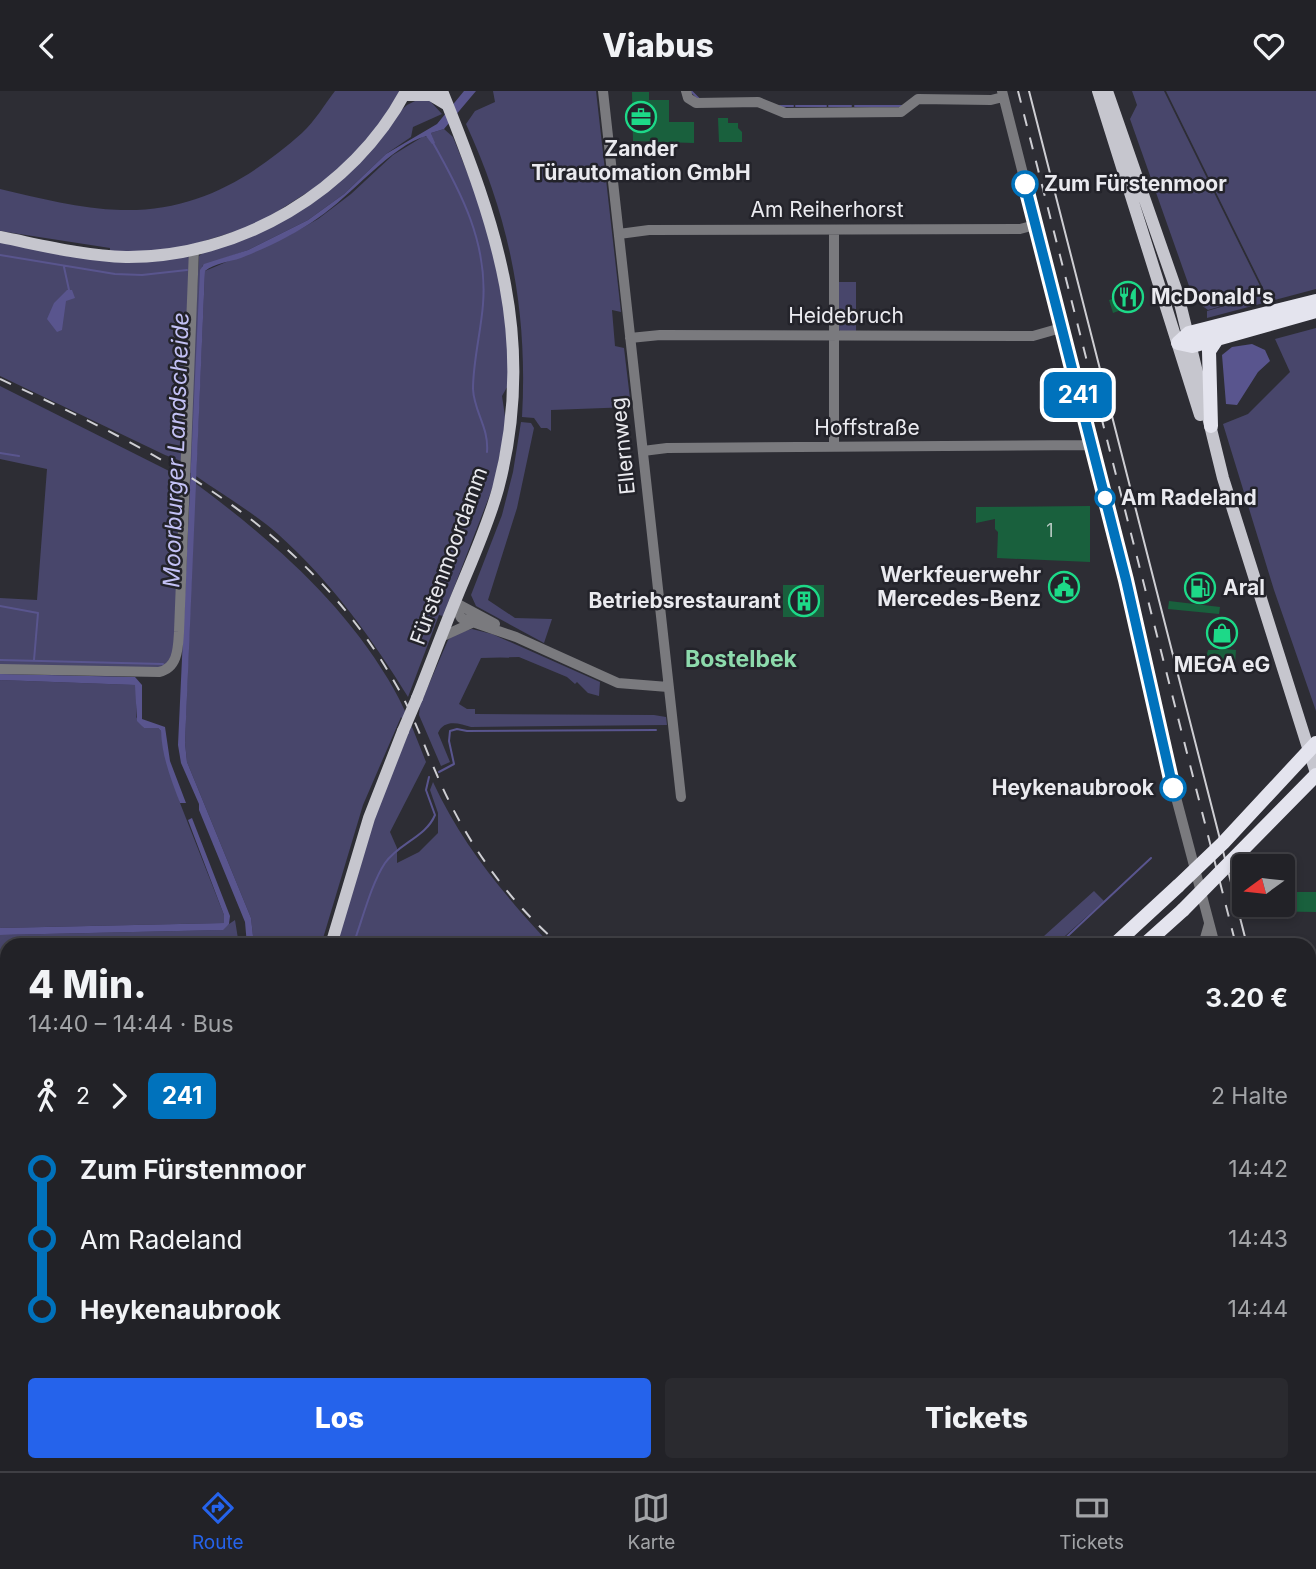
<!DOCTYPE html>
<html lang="de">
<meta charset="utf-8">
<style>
:root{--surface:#222227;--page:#2a2a2f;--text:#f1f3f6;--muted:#a2a4a7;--line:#3f3f44;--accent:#2563eb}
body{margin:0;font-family:Inter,sans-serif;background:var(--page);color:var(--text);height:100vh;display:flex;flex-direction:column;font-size:26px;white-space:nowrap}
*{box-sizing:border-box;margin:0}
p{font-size:23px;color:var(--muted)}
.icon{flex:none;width:38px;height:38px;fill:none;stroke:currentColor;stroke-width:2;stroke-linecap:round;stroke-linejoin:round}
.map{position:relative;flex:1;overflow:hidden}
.drawer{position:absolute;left:0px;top:847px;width:1316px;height:534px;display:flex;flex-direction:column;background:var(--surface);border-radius:21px 21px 0 0;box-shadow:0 4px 10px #0003,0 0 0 2px var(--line)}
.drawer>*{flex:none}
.badge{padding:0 14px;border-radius:10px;font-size:24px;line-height:46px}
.needle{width:46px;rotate:255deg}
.fabs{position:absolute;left:1232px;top:763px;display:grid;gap:14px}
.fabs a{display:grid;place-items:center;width:63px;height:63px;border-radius:7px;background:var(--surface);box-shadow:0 4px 10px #0003,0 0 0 2px var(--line);font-size:35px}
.map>.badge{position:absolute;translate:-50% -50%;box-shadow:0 0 0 4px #fff}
.legs{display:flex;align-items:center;gap:10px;height:77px;padding:0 28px;font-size:23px}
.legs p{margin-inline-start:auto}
.summary{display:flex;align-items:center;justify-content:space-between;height:119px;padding:0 28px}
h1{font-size:38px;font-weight:800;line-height:52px}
.button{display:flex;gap:14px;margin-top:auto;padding:14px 28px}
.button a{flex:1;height:80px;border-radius:7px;background:var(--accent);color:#fff;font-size:28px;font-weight:800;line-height:80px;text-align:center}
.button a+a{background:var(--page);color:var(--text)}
ul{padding:0 28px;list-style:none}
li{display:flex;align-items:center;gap:24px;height:70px;font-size:26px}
li i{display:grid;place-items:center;width:10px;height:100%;margin:0 9px;background:currentColor}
li i::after{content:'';width:18px;height:18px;margin:-9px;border:5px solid;border-radius:50%;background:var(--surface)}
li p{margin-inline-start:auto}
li:first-child i{background:linear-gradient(#0000 50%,currentColor 0)}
li:last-child i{background:linear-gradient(currentColor 50%,#0000 0)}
header{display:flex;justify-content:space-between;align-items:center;height:91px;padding:0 28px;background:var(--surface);font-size:32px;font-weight:800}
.tab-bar{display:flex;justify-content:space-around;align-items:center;height:98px;border-top:2px solid var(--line);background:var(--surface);font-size:19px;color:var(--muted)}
.tab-bar a{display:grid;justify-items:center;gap:4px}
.tab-bar .on{color:var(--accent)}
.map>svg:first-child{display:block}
</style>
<header><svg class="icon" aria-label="back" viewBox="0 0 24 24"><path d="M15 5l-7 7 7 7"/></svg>Viabus<svg class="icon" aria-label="heart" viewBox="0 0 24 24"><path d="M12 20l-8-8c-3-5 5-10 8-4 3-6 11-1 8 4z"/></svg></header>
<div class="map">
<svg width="1316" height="1380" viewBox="0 0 1316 1380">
<rect width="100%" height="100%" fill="#2d2d34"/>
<path fill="#48466b" d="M335 0H401L368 49 330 87 256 134 175 159 110 161V157L0 140V98C39 107 80 118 121 119 194 121 249 89 302 42 315 30 325 13 335 0Z
M493 0H596L621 221 612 219 615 255 624 257 631 316 551 319V340L547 337H541L534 327 522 326C528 221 510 128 466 33L475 20 495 11Z
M1132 0H1164L1264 203 1208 219 1194 209 1130 28 1137 14Z
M1166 0H1316V198L1207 227V220L1266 203Z
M419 8 430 10 442 23 413 36 411 46 386 63 344 103 308 129 248 159 202 175 191 382 187 381 199 165 204 161 281 129 407 14Z
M444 38 453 46 488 133 505 213 510 291 502 305 506 332 494 393 443 525 439 524 408 606C372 547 331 491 279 444 254 422 223 404 196 385L205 180 290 144 318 128 351 103 393 64 424 45 428 46 432 52 434 51 431 42Z
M0 150 104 168 190 166 181 370 165 364 0 285Z
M837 191H856V240H840L837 236Z
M1316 237V620L1274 499 1223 333 1248 323 1290 281 1275 248Z
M0 295 179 385 177 551 172 568 162 577 0 575V507L37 509 47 378 0 368Z
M521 331 531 332 534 337 517 417 488 509 515 527 552 528 544 552 476 515 471 504 502 424 513 381Z
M195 392C269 447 340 508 388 588 404 614 415 643 426 671L390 741 397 757V772L419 761 438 742V722L430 699 433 691C462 754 504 804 551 854H334L368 742 410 638 401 626 363 714 321 854H254L251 827 187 671 185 652Z
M472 538 492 543 600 591 599 605 588 602 577 591 575 593 567 586 519 566 481 567 459 613 467 618H475V623L654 624 666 626 667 634 471 636C459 632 444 628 438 642L450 671 441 675 419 624 420 614 448 549 453 543Z
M0 589 136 594V626L144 637H158L161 640 180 712 224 824V832L0 837Z
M1094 800 1104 810 1055 854H1034Z
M235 829 239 854H7V1374H109L91 1380H0V844L220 839Z
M1309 1270 1316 1302V1380H1301L1300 1374H1309Z
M390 1374H557L547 1380H388Z"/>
<path fill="#59558e" d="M464 0H476L444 38 431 42 435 52 432 53 426 45C392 54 350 106 318 127 294 144 268 156 241 167 229 171 215 172 205 180L185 652 187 671 251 827 254 854H247L245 831 199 719V713L181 672 178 654 200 179 204 173 248 159 308 129 344 103 386 63 437 33Z
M67 199H72L75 207 66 210 62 239 57 241 47 228 54 212Z
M1252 253 1265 259 1270 270 1258 281 1237 314 1226 313 1222 264 1232 256Z
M0 583 135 586 142 594V628L165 636 170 670 186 712H180C171 688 162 666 161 640L158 637H144L137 630 135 594 0 589Z
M192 727 230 825 229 833 223 839 0 844V837L224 832V824L191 737 188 729Z"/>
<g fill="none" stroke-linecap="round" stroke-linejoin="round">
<path stroke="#59558e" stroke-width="2" d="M691 0 699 8
M780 15H793
M796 15H826
M829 15H851
M855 15H902
M432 50C461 101 488 152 483 213 481 241 473 270 473 298 474 321 489 336 487 361
M0 164 115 183 142 184 187 179
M64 176 69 199
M0 362 19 365
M0 515 38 522 34 569
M0 569 163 573
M439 681 454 673 449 650 450 640 457 638 467 640 656 639
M353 854C362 830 371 793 385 772 399 752 426 746 435 724L426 699 429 686
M1058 854 1151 767
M1309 1366 1312 1380
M122 1380 139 1374"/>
</g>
<path fill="#19603d" d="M632 1H649V9H669V31H694V52L633 50Z
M718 27H728V32H738V37L742 41V51H719Z
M1136 192 1140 212 1113 222 1109 209 1128 203 1125 195Z
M1090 415V471L997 467 998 441 995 438V428L976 432V416Z
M783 494H824V526H783Z
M1169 510 1220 516 1219 523 1168 518Z
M1216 537H1228L1225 558 1236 559 1235 573 1205 571 1208 559H1219Z
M1283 801H1316V821L1255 820V814H1283Z"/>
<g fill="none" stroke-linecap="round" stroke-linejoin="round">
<path stroke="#7a7a7e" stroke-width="10" d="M603 0 681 706
M686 0 688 7 696 12 758 11 785 22 901 21 918 8 991 9 1003 6
M1002 0 1126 489 1164 661 1215 854
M834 139V356
M619 143 649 139 1020 138 1035 134
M630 247 660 244 1033 245 1061 237
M643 360 667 357 1091 354
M454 511 495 533
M454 512 461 527 516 546 618 592 668 596
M441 546 474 531
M0 578 159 581C178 577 178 557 179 541L194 158
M1203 854 1209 833
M1309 929H1316
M1309 1017 1316 1045"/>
<path stroke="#c6c6ce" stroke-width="12" d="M1098 0 1200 324
M1107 0 1178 204 1223 387 1316 682
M408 4H431L446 13
M0 146C41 154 84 165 126 166 239 167 353 100 406 0
M417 607C431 572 444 537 458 503 472 469 488 434 498 398 537 250 497 136 442 0
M331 854 369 727 403 640"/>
<path stroke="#e4e4ee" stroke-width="14" d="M1316 210 1189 242 1178 252 1192 255 1316 220
M1211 335 1209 260 1217 248
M1114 854 1178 795
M1144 854 1183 819
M208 1380 225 1374
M269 1380H314
M386 1380 388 1374"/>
<path stroke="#ceced3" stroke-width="2" d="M1029 0 1247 854
M1309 1111 1316 1140"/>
<path stroke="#ceced3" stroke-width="2" stroke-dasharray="12 12" stroke-linecap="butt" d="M1018 0 1236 854
M0 288C159 361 305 434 395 592 417 629 429 670 448 708 475 763 513 814 560 854
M1309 1142 1315 1168
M1309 1160 1316 1187
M1309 1179 1316 1210
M1309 1201 1316 1232
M1309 1251 1316 1277"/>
<path stroke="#c6c6ce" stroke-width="12" d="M403 640 417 607"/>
<path stroke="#e4e4ee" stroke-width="14" d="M1178 795 1223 752 1316 652
M1183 819 1316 684"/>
</g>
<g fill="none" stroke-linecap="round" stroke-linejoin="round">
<g stroke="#fff" stroke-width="16">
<path id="line-1" d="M1025 93 1126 489 1173 697"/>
</g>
<use href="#line-1" stroke="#0072bc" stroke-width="10"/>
</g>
<defs>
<g id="office-ring" transform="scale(1.575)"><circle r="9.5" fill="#23232a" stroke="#1dd988" stroke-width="1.5"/><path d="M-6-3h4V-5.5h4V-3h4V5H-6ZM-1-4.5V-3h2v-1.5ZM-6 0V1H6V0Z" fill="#1dd988"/></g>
<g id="restaurant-ring" transform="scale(1.575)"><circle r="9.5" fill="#23232a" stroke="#1dd988" stroke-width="1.5"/><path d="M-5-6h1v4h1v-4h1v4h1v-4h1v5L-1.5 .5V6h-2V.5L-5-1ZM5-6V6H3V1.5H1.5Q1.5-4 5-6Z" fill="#1dd988"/></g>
<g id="civic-ring" transform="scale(1.575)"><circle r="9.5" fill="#23232a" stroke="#1dd988" stroke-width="1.5"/><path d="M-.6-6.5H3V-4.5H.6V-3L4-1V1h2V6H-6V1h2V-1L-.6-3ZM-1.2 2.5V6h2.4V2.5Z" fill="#1dd988"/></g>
<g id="fuel-ring" transform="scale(1.575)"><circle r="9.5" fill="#23232a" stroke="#1dd988" stroke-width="1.5"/><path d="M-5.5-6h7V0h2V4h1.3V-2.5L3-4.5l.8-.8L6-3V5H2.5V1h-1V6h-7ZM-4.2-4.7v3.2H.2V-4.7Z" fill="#1dd988"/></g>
<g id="building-ring" transform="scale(1.575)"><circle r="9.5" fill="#23232a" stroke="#1dd988" stroke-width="1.5"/><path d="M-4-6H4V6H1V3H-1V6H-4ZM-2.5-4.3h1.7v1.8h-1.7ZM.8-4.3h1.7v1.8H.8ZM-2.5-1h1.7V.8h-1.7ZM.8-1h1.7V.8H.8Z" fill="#1dd988"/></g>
<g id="shop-ring" transform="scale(1.575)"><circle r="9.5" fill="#23232a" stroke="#1dd988" stroke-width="1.5"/><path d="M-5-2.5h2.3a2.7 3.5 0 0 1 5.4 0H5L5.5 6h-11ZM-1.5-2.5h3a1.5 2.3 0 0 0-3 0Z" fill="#1dd988"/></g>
</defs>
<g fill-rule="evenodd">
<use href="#office-ring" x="641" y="26"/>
<use href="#restaurant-ring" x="1128" y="206"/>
<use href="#civic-ring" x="1064" y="496"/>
<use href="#fuel-ring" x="1200" y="497"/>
<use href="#building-ring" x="804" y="510"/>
<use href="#shop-ring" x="1222" y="542"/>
</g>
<g fill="#fff" stroke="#0072bc" stroke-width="3.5">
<circle cx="1025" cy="93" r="12"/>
<circle cx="1105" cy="407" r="9"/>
<circle cx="1173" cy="697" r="12"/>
</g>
<g text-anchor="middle" stroke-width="5" stroke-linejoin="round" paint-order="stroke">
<g font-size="18" fill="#b6c8c2">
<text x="1050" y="446">1</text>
</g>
<g font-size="21" font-weight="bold" fill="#eaeaef" stroke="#23232a">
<text x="641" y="65">Zander<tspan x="641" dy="24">Türautomation GmbH</tspan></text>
<text x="1151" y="213" text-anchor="start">McDonald's</text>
<text x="1041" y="491" text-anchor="end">Werkfeuerwehr<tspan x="1041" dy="24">Mercedes-Benz</tspan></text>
<text x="1223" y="504" text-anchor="start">Aral</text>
<text x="781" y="517" text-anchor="end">Betriebsrestaurant</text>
<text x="1222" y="581">MEGA eG</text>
</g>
<g font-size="21" font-weight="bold" fill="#eaeaef" stroke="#23232a" text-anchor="start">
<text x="1044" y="100">Zum Fürstenmoor</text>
<text x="1121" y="414">Am Radeland</text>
<text x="1154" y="704" text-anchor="end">Heykenaubrook</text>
</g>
<g font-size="21" fill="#eaeaef" stroke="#23232a">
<text x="827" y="126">Am Reiherhorst</text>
<text x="846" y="232">Heidebruch</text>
<text x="867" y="344">Hoffstraße</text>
<text transform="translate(623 355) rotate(-96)" y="7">Ellernweg</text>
<text transform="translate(449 465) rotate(-70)" y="7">Fürstenmoordamm</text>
</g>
<g font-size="23" font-style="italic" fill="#c3c1f5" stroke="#23232a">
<text transform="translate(176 359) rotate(-88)" y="8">Moorburger Landscheide</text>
</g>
<g font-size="23" font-weight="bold" fill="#8ddaac" stroke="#23232a">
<text x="741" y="576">Bostelbek</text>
</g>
</g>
</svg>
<div class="fabs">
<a><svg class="needle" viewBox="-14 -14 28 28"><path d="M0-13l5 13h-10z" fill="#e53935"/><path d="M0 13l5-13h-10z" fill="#a2a4a7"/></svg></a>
</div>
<b class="badge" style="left:1078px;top:304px;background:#0072bc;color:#fff">241</b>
<section class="drawer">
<div class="summary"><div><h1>4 Min.</h1><p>14:40 – 14:44 · Bus</p></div><b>3.20 €</b></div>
<div class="legs"><svg class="icon" aria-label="walk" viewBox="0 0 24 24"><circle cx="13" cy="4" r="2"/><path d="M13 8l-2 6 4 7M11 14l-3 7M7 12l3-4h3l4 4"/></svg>2<svg class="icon" aria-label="forward" viewBox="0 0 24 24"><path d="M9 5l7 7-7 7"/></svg><b class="badge" style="background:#0072bc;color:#fff">241</b><p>2 Halte</p></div>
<ul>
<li><i style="color:#0072bc"></i><b>Zum Fürstenmoor</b><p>14:42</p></li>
<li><i style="color:#0072bc"></i><span>Am Radeland</span><p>14:43</p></li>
<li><i style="color:#0072bc"></i><b>Heykenaubrook</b><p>14:44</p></li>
</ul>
<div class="button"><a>Los</a><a>Tickets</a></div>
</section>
</div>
<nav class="tab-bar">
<a class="on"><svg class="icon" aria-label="directions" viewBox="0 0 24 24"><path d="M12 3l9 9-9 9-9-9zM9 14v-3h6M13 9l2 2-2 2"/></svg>Route</a>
<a><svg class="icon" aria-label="map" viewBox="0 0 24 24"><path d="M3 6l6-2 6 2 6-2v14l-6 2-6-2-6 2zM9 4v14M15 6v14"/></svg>Karte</a>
<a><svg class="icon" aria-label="tickets" viewBox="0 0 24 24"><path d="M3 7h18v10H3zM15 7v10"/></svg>Tickets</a>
</nav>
